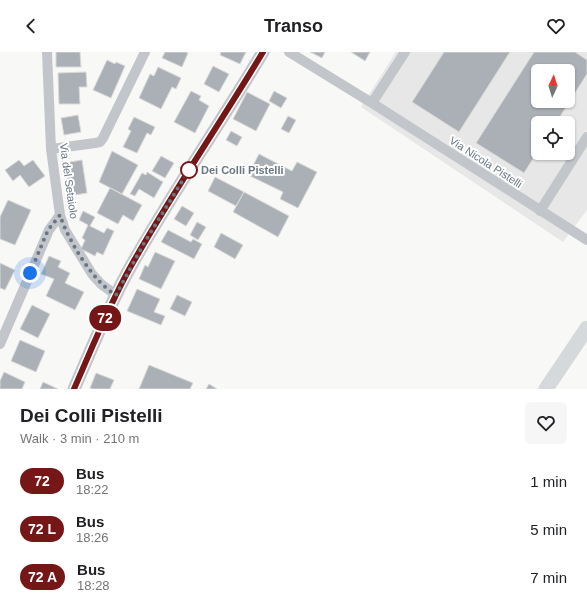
<!DOCTYPE html>
<meta charset="utf-8">
<style>
:root{--surface:#fff;--page:#f6f6f6;--text:#202124;--muted:#757577}
body{margin:0;font-family:Arial,sans-serif;background:var(--page);color:var(--text);height:100vh;display:flex;flex-direction:column;font-size:15px;white-space:nowrap}
*{box-sizing:border-box;margin:0}
p{font-size:13px;color:var(--muted)}
.icon{flex:none;width:22px;height:22px;fill:none;stroke:currentColor;stroke-width:2;stroke-linecap:round;stroke-linejoin:round}
.map{position:relative;height:337px;overflow:hidden}
.sheet{display:flex;flex-direction:column;background:var(--surface);flex:1}
.sheet>*{flex:none}
.badge{padding:0 8px;border-radius:13px;font-size:14px;line-height:26px}
.needle{width:26px;rotate:4deg}
.buttons{position:absolute;left:531px;top:12px;display:grid;gap:8px}
.buttons a{display:grid;place-items:center;width:44px;height:44px;border-radius:6px;background:var(--surface);box-shadow:0 1px 3px #0004;font-size:20px}
.you{position:absolute;width:20px;height:20px;margin:-10px;border:3px solid #fff;border-radius:50%;background:#1a73e8;box-shadow:0 0 0 6px #1a73e833}
.map>.badge{position:absolute;translate:-50% -50%;box-shadow:0 0 0 2px #fff}
.round{display:grid;place-items:center;flex:none;width:42px;height:42px;border-radius:6px;background:var(--page)}
.headline{display:flex;align-items:center;justify-content:space-between;height:68px;padding:0 20px}
h1{font-size:19px;font-weight:700;line-height:30px}
ul{padding:0;list-style:none}
li{display:flex;align-items:center;gap:12px;height:48px;padding:0 20px}
li div{flex:1}
li b{display:block;font-size:15px}
li em{font-style:normal}
li .badge{min-width:44px;font-weight:700;text-align:center}
header{display:flex;justify-content:space-between;align-items:center;height:52px;padding:0 20px;background:var(--surface);font-size:18px;font-weight:700}
.map>svg:first-child{display:block}
</style>
<header><svg class="icon" aria-label="back" viewBox="0 0 24 24"><path d="M15 5l-7 7 7 7"/></svg>Transo<svg class="icon" aria-label="heart" viewBox="0 0 24 24"><path d="M12 20l-8-8c-3-5 5-10 8-4 3-6 11-1 8 4z"/></svg></header>
<div class="map">
<svg width="587" height="337" viewBox="0 0 587 337">
<rect width="100%" height="100%" fill="#f8f8f6"/>
<path fill="#e6e7e6" fill-rule="evenodd" d="M396 0H587V158L563 190 361 55ZM538 19H568V49H538ZM538 71H568V101H538Z"/>
<path fill="#aab0b6" stroke="#d9dad8" fill-rule="evenodd" d="M56 0H80L81 15H56Z
M165 0H186L188 1 182 15 162 6Z
M221 0H246L240 12 220 3Z
M310 0H325L322 6Z
M351 0H370L365 9Z
M444 0H510L459 80 412 50Z
M534 0H575L587 8V22L556 71H538V99L524 121 476 91ZM538 19H568V49H538Z
M107 8 115 12 116 10 125 14 111 46 93 38Z
M213 14 229 22 219 40 204 32Z
M158 15 181 26 176 37 172 35 161 57 139 46 150 22 154 24Z
M86 20 87 35H79L80 52H59L58 21Z
M191 39 201 44 199 48 209 54 195 81 174 70Z
M274 39 287 46 281 56 269 49Z
M247 40 270 52 256 79 233 67Z
M78 63 81 80 64 83 61 66Z
M288 64 296 68 289 81 281 77Z
M134 65 155 75 151 83 147 81 137 101 123 95 131 79 128 77Z
M231 79 242 85 237 94 226 88Z
M112 99 138 113 122 142 99 130Z
M259 102 292 119 297 110 317 120 298 156 280 147 283 140 248 123Z
M161 104 174 111 165 126 152 119Z
M19 108 24 114 33 108 45 124 29 135 20 123 13 129 5 118Z
M82 108 87 141 69 144 64 111Z
M147 120 163 130 154 146 139 137 135 144 130 142 142 121 146 123Z
M215 125 244 140 236 154 208 139Z
M110 136 142 153 133 169 123 163 118 172 97 161Z
M244 140 289 164 278 185 233 160Z
M8 148 31 158 15 193 0 187V165Z
M182 154 194 161 186 174 174 167Z
M83 159 95 165 90 174 104 181 107 176 114 179 103 203 97 200 95 204 81 197 85 188 82 186 88 173 79 168Z
M197 170 206 175 198 188 190 183Z
M168 178 191 190 193 187 202 192 194 207 161 190Z
M221 181 243 193 235 207 214 195Z
M155 200 175 209 161 237 139 227 145 213 148 215Z
M49 204 61 209 58 215 70 221 65 231 84 240 75 258 46 244 54 227 41 222Z
M0 211 15 218 5 238 0 236Z
M137 237 160 247 154 260 165 264 161 273 127 259Z
M177 243 192 250 185 264 170 257Z
M32 253 50 262 38 286 20 277Z
M20 288 45 299 36 320 11 309Z
M149 313 193 331 190 337H139Z
M4 320 25 330 22 337H0V329Z
M96 321 114 328 110 337H93L90 336Z
M43 330 58 337H40Z
M209 332 217 337H206Z"/>
<g fill="none" stroke-linecap="round" stroke-linejoin="round">
<path stroke="#c2c5c9" stroke-width="10" d="M47 0 51 97 60 163 65 178 92 222 101 232 116 243
M289 0 372 51 587 188
M372 51 405 0
M51 97 95 91 100 90 103 86 145 0
M540 159 587 85
M0 292 49 178 60 163"/>
<path stroke="#c2c5c9" stroke-width="13" d="M74 337C92 296 109 253 131 214 172 141 220 72 263 0"/>
<path stroke="#d5d9dc" stroke-width="15" d="M546 337 587 276"/>
</g>
<g fill="none" stroke-linecap="round" stroke-linejoin="round">
<g stroke="#fff" stroke-width="9">
<path id="line" d="M74 337C92 296 109 253 131 214 172 141 220 72 263 0"/>
</g>
<use href="#line" stroke="#751617" stroke-width="6"/>
<path stroke="#6a7684" stroke-width="4" stroke-dasharray="0 7.2" d="M30 221 48 178 60 163C68 188 93 230 116 243L143 193 189 118"/>
</g>
<circle fill="#fff" stroke="#751617" stroke-width="2" cx="189" cy="118" r="8"/>
<g text-anchor="middle" stroke-width="4" stroke-linejoin="round" paint-order="stroke">
<g font-size="11" fill="#6a7684" stroke="#fff">
<text transform="translate(486 110) rotate(33)" y="4">Via Nicola Pistelli</text>
<text transform="translate(69 129) rotate(82)" y="4">Via del Setaiolo</text>
</g>
<g font-size="11" font-weight="bold" fill="#6a7684" stroke="#fff" text-anchor="start">
<text x="201" y="122">Dei Colli Pistelli</text>
</g>
</g>
</svg>
<div class="buttons">
<a><svg class="needle" viewBox="-14 -14 28 28"><path d="M0-13l5 13h-10z" fill="#e53935"/><path d="M0 13l5-13h-10z" fill="#757577"/></svg></a>
<a><svg class="icon" aria-label="locate" viewBox="0 0 24 24"><circle cx="12" cy="12" r="6"/><path d="M12 2v4M12 18v4M2 12h4M18 12h4"/></svg></a>
</div>
<div class="you" style="left:30px;top:221px"></div>
<b class="badge" style="left:105px;top:266px;background:#751617;color:#fff">72</b>
</div>
<section class="sheet">
<div class="headline"><div><h1>Dei Colli Pistelli</h1><p>Walk · 3 min · 210 m</p></div><a class="round"><svg class="icon" aria-label="heart" viewBox="0 0 24 24"><path d="M12 20l-8-8c-3-5 5-10 8-4 3-6 11-1 8 4z"/></svg></a></div>
<ul>
<li><span class="badge" style="background:#751617;color:#fff">72</span><div><b>Bus</b><p>18:22</p></div><em>1 min</em></li>
<li><span class="badge" style="background:#751617;color:#fff">72 L</span><div><b>Bus</b><p>18:26</p></div><em>5 min</em></li>
<li><span class="badge" style="background:#751617;color:#fff">72 A</span><div><b>Bus</b><p>18:28</p></div><em>7 min</em></li>
</ul>
</section>
